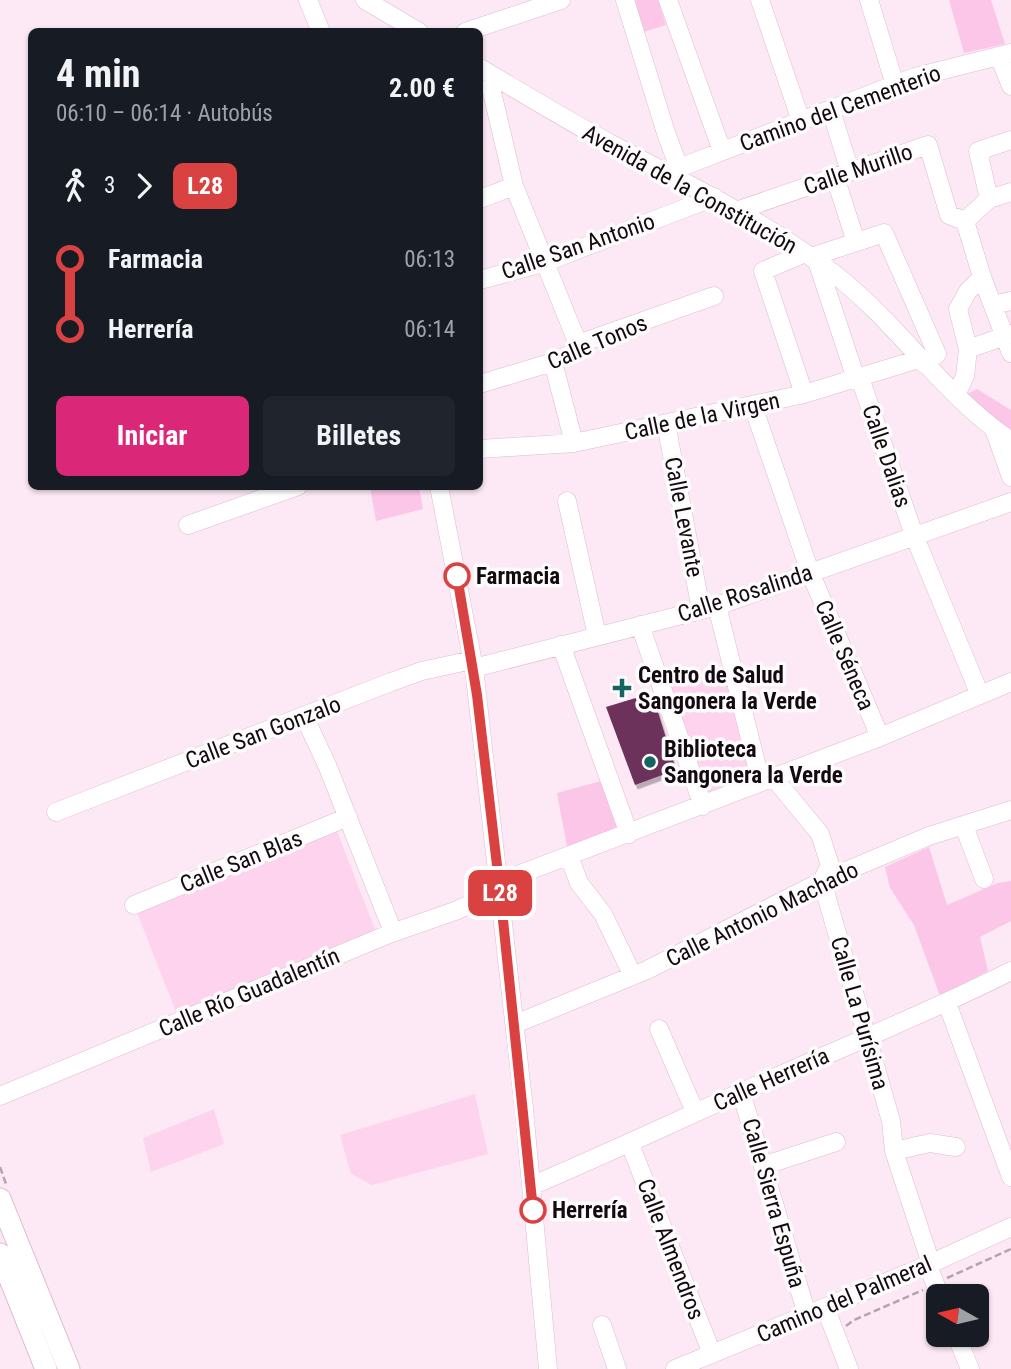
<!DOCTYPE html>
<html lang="es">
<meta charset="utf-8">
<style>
:root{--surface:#171b24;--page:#20242c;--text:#f1f3f6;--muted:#9ea1a6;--accent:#db2777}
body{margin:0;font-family:"Roboto Condensed",sans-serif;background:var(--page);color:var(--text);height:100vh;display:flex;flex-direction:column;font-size:26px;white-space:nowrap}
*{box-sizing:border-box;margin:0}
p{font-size:23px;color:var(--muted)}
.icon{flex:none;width:38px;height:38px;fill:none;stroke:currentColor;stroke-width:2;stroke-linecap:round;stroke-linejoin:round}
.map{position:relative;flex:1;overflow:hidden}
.panel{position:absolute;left:28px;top:28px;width:455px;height:462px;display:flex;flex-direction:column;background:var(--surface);border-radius:10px;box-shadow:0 2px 5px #0004}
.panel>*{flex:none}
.badge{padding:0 14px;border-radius:10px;font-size:24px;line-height:46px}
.needle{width:46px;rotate:278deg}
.buttons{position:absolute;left:926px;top:1284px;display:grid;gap:14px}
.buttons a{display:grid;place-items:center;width:63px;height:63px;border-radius:10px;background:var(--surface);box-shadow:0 2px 5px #0004;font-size:35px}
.map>.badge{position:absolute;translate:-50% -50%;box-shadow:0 0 0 4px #fff}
.legs{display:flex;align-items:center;gap:10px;height:77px;padding:0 28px;font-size:23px}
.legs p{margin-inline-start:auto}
.overview{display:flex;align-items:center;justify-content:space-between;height:119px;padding:0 28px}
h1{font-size:38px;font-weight:700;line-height:52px}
.primary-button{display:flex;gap:14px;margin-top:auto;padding:14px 28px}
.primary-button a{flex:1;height:80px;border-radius:10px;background:var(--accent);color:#fff;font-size:28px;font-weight:700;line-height:80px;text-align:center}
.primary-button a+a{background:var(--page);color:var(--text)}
ul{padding:0 28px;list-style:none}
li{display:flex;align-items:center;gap:24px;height:70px;font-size:26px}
li i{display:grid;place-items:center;width:10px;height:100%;margin:0 9px;background:currentColor}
li i::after{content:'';width:18px;height:18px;margin:-9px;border:5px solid;border-radius:50%;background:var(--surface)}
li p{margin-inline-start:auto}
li:first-child i{background:linear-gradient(#0000 50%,currentColor 0)}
li:last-child i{background:linear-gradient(currentColor 50%,#0000 0)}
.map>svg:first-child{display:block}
</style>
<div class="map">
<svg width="1011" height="1369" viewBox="0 0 1011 1369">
<defs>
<filter id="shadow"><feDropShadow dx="2.5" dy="4.5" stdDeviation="0" flood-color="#0004"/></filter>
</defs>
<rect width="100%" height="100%" fill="#fde8f5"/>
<path fill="#fdd3ee" d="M725 668 753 778 703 806 661 684Z
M336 829 376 932 176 1012 136 910Z
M475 1094 488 1154 372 1185 351 1174 340 1135Z
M214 1109 224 1144 151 1172 143 1138Z"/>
<path fill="#fbc6e8" d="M631 0H658L666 25 640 33Z
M949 0H991L1005 44 964 53Z
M977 389 1011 410V432L965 395Z
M370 487H419L423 509 376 521Z
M601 781 617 827 567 847 557 793Z
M929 847 947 905 998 883 1011 881V921L980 937 988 971 940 996 914 925 890 888 885 867Z"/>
<path fill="#6d315b" filter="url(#shadow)" d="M652 693 676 770 635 785 606 707Z"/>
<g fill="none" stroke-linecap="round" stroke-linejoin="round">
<g stroke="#ddbcd1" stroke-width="19">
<path id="minor" d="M308 0 321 32
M365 0 419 32
M625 0 666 133 679 168
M668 0 722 151
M760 0 801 121
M869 0 895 85
M465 32 561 0
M999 56 1011 86
M480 68C524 94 568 121 613 145 689 185 765 221 833 273 899 324 941 393 1011 441
M492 75V92L514 186 578 344
M831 110 850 172
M675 175 679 168 915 77 1011 53
M835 177 856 242
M480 199 514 186
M989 199 978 151 1011 140
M739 210 928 145 949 215 965 221 982 277 1011 353
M965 221 989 199 1011 192
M811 257 884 233 937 354 924 364
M817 261 856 379
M480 280 546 262 714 197
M993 305 1011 301
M968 349 958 309 968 291 982 277
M553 362 574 443
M860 378 914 535 980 695
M480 384 553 362 573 353 578 344 714 296
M804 394 763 271 805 253
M956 395 965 376 968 349 1011 334
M753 406 810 572 880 737
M664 425 668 434 701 610
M994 429 1011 477
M480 449 574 443 804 394 919 359
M439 486 474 668 524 1109 548 1369
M567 501 597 636
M188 525 298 486
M717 606 759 775 774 778 820 834 830 865 822 881 891 1121 894 1151 931 1264
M640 625 703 806
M561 645 629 834
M474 668 717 606 1011 502
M304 716 327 765 393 932
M56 812 391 682 422 671 472 660
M964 826 984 879
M569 856 579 883 603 914 633 976
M499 882 880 737 1011 682
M134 905 348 817
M947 1003 1011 1177
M515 1024 647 970 822 881 929 836 1011 810
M659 1029 695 1112
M741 1092 807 1315
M0 1096 389 934 455 911 500 891
M630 1144 712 1354
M894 1151 930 1143 956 1147
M763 1166 836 1142
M531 1186C611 1152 689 1115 769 1080 850 1044 932 1011 1011 971
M928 1265 940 1297
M825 1307 849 1369
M602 1325 617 1369
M956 1335 970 1369
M675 1369 928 1265 1011 1227"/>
</g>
<g stroke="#ddbcd1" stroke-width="23">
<path id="major" d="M0 1199 69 1369
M0 1254 46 1369"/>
</g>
<path stroke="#b5a3ae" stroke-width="2.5" stroke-dasharray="7 3.5" stroke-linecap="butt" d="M0 1167 6 1184
M947 1278 1011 1249
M846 1326 854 1320 923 1290"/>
<use href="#minor" stroke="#fff" stroke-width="18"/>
<use href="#major" stroke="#fff" stroke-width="21"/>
</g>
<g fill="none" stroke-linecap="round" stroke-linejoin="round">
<g stroke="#fff" stroke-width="16">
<path id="line-1" d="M457 576 477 695 500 891 533 1210"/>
</g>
<use href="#line-1" stroke="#da4241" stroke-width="10"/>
</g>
<g fill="#fff" stroke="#da4241" stroke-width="3.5">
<circle cx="457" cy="576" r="12"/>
<circle cx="533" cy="1210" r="12"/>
</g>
<g fill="#156460" stroke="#fcfcfc" stroke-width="2.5">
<path d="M618.5 677.5h7v7h7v7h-7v7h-7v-7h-7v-7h7z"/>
<circle cx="650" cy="762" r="7"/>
</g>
<g text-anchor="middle" stroke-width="7" stroke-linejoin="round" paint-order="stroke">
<g font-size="23" fill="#140910" stroke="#fcfcfc">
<text transform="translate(840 108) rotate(-20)" y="8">Camino del Cementerio</text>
<text transform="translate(858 169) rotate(-19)" y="8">Calle Murillo</text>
<text transform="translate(690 189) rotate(29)" y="8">Avenida de la Constitución</text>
<text transform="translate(578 246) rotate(-19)" y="8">Calle San Antonio</text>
<text transform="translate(597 342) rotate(-23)" y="8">Calle Tonos</text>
<text transform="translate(702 416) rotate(-12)" y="8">Calle de la Virgen</text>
<text transform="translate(887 456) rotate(71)" y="8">Calle Dalias</text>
<text transform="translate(684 517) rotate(79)" y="8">Calle Levante</text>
<text transform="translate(745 593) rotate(-18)" y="8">Calle Rosalinda</text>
<text transform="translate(845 655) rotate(67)" y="8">Calle Séneca</text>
<text transform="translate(263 732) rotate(-21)" y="8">Calle San Gonzalo</text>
<text transform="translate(241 861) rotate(-22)" y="8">Calle San Blas</text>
<text transform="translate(762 914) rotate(-26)" y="8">Calle Antonio Machado</text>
<text transform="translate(249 992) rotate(-23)" y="8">Calle Río Guadalentín</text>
<text transform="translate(860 1013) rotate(74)" y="8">Calle La Purísima</text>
<text transform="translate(771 1079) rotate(-24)" y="8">Calle Herrería</text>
<text transform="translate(774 1203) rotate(74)" y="8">Calle Sierra Espuña</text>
<text transform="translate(671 1249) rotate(69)" y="8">Calle Almendros</text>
<text transform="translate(844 1299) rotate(-23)" y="8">Camino del Palmeral</text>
</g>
<g font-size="23" font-weight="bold" fill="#140910" stroke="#fcfcfc" text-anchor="start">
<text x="476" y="584">Farmacia</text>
<text x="552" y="1218">Herrería</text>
</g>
<g font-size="23" font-weight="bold" fill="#140910" stroke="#fcfcfc" text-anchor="start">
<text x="638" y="683">Centro de Salud<tspan x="638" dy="26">Sangonera la Verde</tspan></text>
<text x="664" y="757">Biblioteca<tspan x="664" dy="26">Sangonera la Verde</tspan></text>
</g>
</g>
</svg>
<div class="buttons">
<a><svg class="needle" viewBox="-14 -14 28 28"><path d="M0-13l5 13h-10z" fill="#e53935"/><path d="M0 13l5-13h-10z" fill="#9ea1a6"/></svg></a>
</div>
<b class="badge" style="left:500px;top:893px;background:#da4241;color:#fff">L28</b>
<section class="panel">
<div class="overview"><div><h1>4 min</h1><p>06:10 – 06:14 · Autobús</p></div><b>2.00 €</b></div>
<div class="legs"><svg class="icon" aria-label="walk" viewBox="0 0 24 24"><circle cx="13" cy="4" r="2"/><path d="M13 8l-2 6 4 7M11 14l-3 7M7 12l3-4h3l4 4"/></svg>3<svg class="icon" aria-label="forward" viewBox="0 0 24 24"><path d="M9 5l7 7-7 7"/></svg><b class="badge" style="background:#da4241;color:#fff">L28</b></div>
<ul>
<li><i style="color:#da4241"></i><b>Farmacia</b><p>06:13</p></li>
<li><i style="color:#da4241"></i><b>Herrería</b><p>06:14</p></li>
</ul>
<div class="primary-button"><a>Iniciar</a><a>Billetes</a></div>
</section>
</div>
